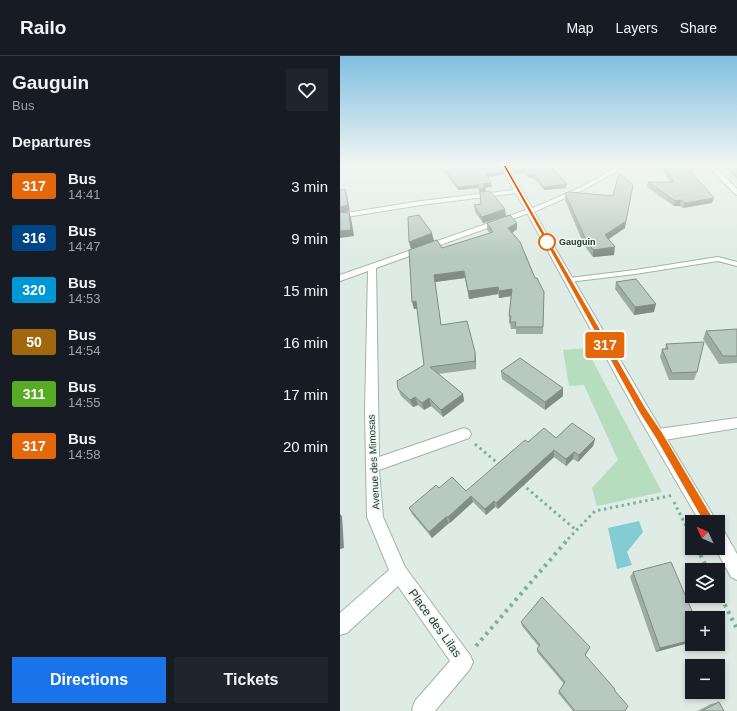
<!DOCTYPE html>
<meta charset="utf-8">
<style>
:root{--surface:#171b24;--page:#20242c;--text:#f1f3f6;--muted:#9ea1a6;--line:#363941;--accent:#1a73e8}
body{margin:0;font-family:Arial,sans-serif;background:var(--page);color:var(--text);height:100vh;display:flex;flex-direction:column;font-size:15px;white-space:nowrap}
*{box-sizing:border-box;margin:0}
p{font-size:13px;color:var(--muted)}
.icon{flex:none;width:22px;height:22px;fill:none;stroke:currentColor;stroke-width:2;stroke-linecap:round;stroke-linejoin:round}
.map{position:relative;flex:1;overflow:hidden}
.sheet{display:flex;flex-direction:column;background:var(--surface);width:340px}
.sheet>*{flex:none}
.badge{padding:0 8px;border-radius:3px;font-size:14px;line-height:26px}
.needle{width:26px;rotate:314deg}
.tools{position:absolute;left:345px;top:459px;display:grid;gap:8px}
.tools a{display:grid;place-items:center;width:40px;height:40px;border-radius:0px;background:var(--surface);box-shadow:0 2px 6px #0003;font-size:20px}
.map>.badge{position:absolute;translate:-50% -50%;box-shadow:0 0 0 2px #fff}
h2{padding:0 12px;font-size:15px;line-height:36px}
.round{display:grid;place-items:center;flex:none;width:42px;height:42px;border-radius:0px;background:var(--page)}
.headline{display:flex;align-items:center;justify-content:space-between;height:68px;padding:0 12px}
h1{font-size:19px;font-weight:700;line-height:30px}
.primary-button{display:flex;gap:8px;margin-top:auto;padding:8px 12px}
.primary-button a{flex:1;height:46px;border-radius:0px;background:var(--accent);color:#fff;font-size:16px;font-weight:700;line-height:46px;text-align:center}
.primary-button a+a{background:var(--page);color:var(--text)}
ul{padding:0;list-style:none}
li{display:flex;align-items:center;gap:12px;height:52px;padding:0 12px}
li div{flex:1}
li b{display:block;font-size:15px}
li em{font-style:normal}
li .badge{min-width:44px;font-weight:700;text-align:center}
header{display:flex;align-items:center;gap:24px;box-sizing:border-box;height:56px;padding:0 20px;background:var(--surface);border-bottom:1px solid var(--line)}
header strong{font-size:19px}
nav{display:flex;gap:22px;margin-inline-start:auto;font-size:14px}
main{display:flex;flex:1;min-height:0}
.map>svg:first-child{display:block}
</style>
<header>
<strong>Railo</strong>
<nav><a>Map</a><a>Layers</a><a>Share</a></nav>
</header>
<main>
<section class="sheet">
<div class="headline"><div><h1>Gauguin</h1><p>Bus</p></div><a class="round"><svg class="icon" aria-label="heart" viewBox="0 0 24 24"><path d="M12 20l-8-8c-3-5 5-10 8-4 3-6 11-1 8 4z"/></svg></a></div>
<h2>Departures</h2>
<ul>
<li><span class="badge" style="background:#e46809;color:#fff">317</span><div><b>Bus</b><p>14:41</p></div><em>3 min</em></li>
<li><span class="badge" style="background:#004687;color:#fff">316</span><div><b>Bus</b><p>14:47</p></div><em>9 min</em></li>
<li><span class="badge" style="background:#0098d4;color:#fff">320</span><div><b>Bus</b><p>14:53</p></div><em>15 min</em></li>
<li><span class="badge" style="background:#a0670f;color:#fff">50</span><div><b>Bus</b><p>14:54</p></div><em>16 min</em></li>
<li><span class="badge" style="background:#58ac25;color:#fff">311</span><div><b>Bus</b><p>14:55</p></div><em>17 min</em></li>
<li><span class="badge" style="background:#e46809;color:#fff">317</span><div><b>Bus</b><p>14:58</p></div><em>20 min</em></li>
</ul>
<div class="primary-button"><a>Directions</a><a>Tickets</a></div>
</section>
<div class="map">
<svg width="397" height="655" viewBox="0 0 397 655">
<rect width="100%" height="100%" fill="#dfebe5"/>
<path fill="#b7ddbf" d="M246 292 322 436 257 450 252 432 278 404 244 329 229 330 223 294Z"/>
<path fill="#84ccd3" d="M299 465 303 476 287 496 292 509 277 513 268 472Z"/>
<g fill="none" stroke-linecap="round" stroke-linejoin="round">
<g stroke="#a2b3ac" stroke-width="2">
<path id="service" d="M378 201 397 206V210L378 205 295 218 229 226 225 224 229 222 295 214Z"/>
</g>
<g stroke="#a2b3ac" stroke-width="2">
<path id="minor" d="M161 110H167L194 155 192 156 36 212 39 401 124 372 129 374 131 378 129 382 39 414 43 461 65 511 130 599 133 606 130 613 95 655H73L72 653 75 645 110 605 58 530 7 577 0 579V557L49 514 27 461 25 355 28 215 0 225V219L186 154 176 137 81 149 0 162V158L81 145 174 134Z
M368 110H374L397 133V139L395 138Z
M397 362V372L318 385 313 383 311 379 313 375 318 373Z"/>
</g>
<g stroke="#a2b3ac" stroke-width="2">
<path id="tertiary" d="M279 110H286L243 134 194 156 307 350 377 466H360L297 358 186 155 239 132Z
M378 473 384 475 397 498V524L391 521 375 492H378Z"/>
</g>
<path stroke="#7eb09d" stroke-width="3" stroke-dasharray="2.5 3.5" stroke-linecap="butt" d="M135 388 160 409
M182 428 236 474
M334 446 352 482
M228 483 255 455 334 439"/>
<path stroke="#7eb09d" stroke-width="4" stroke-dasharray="3 4.5" stroke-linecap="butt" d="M357 492 368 514
M378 535 397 573
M136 590 229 482"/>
<use href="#service" fill="#fff" fill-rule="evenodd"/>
<use href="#minor" fill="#fff" fill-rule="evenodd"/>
<use href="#tertiary" fill="#fff" fill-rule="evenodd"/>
</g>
<path fill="#9dada5" d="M100 110H161L164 116V119L148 121 151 127 152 131 145 132 146 136 166 160 143 167 135 156 134 149 141 148 139 132 118 134Z
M169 110H210L227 128 226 132 204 134 194 122H189L185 117 174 118Z
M320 110H346L372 147 343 152 340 150H334L307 131 308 126H330Z
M383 110H397V123Z
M225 137 285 172 269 183 274 199 253 201 244 189 225 144Z
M147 167H177V173L172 177 195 222 204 236 203 278H176V273H171L170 268 169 267V260L171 240 159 242 158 238 129 243 125 222 95 226 101 269 135 296 136 304V313L98 318 123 338 124 345 103 361 91 350 84 354 78 349 73 351 61 340 58 333 84 309 77 253H74L102 192 150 177 147 174Z
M276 226 314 256 294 259 275 233Z
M397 273V307L379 308 363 283 366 275Z
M326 288 357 316 354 324H329L320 301 322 293H325Z
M161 315 223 340 205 354 162 323Z
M216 382 255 383 253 390 238 406 233 403 226 410 214 401 158 453 155 451 146 459 133 446 110 467H109L92 482 72 458 69 452 99 432 126 435 188 386Z
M293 516 352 586 316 596 290 521Z
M181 566 250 591 245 600 275 635 285 655H233L218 637 224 628 197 596V593L199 591 182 570Z
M379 646 384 655H357L371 648Z"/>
<path fill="#808d86" d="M185 113V117L174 118V115Z
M164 116V119L146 121V118Z
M194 118V122H189V119Z
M151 127 152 131 142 132V128Z
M227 128 226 132 204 134V131Z
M139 129V132L118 134V131Z
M293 129 285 172 264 186 265 179Z
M145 132 146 136 140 137 139 133Z
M5 133 7 139 10 155 0 157V151Z
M374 142 372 147 343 152 345 147Z
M341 144 340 150H334L335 145Z
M165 153 166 160 143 167 142 161Z
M9 156 11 162 14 180 0 182V175Z
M177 167V173L169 179 168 172Z
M92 177 94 185 71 193 69 186Z
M275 191 274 199 253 201V194Z
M124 215 125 222 95 226 102 277 101 269 94 219Z
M158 231V238L129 243 128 235Z
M172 233V240L159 242V235Z
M76 245 78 252 74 253 72 246Z
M316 248 314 256 294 259 295 251Z
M135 296 136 304V313L135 305Z
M223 332V340L205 354V346Z
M123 338 124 345 103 361 101 354Z
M75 341 78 349 73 351 70 344Z
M89 342 91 350 84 354 82 347Z
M255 383 253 390 238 406 239 399Z
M214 394V401L158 453 156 447Z
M234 396 233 403 226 410V403Z
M131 440 133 446 110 467 108 461Z
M154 445 155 451 146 459 145 453Z
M0 458 2 460 4 492 0 493Z
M106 461 109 467 92 482 89 476Z
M352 584V586L316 596 320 592Z"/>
<path fill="#b7c9c0" stroke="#808d86" d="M102 110H161L164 116 146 118 151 127 142 128 145 132 139 133V129L118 131Z
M171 110H210L227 128 204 131 194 118 189 119 185 113 174 115Z
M324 110H346L374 142 345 147 341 144 335 145 308 126H334Z
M389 110H397V117Z
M279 117 293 129 286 165 265 179 275 191 253 194 245 182 225 137 229 136 273 140Z
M5 133 8 149 0 151V134Z
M150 135 165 153 142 161 134 149 141 148 140 136Z
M9 156 11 174 0 175V157Z
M79 159 92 177 69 186 68 161Z
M170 159 177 167 168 172 180 186 195 222H197L204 236 203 271H175L176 266H170L171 260H169L172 233 159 235 158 231 128 235 124 215 94 219 101 269 127 265 135 296V305L90 311 123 338 101 354 89 342 82 347 75 341 70 344 58 333 57 325 84 309 76 245 72 246 69 194 97 184 102 192 153 176 147 167Z
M296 223 316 248 295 251 276 226Z
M397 273V300H383L366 275Z
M364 286 357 316 332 317 322 293H328L326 288Z
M180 302 223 332 205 346 161 315Z
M232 367 255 383 239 399 234 396 226 403 214 394 156 447 154 445 145 453 131 440 108 461H106L89 476 69 452 96 429 99 432 112 421 126 435 185 384 188 386 204 372 216 382Z
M331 506 355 562H352V584L320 592 293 516Z
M202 541 250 591 245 599 274 632 275 635 288 650 285 655H235L219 635 225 626 197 593 200 589 181 566Z
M379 646 384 655H362Z"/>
<linearGradient id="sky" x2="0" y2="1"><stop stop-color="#80bee0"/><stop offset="0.54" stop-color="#f1f6f3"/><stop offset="1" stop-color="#f1f6f3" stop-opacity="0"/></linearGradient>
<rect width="397" height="202" fill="url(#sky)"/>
<path fill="#e46809" stroke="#fff" d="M163 109 166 110 305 351 322 376 373 462 375 466 373 470 369 471 366 470 315 381 299 356Z"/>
<circle fill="#fff" stroke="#e46809" stroke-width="2" cx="207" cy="186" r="8"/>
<g text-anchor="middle" stroke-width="3" stroke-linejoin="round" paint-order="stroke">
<g font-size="9" font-weight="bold" fill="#203b32" stroke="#eff7f3" text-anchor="start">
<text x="219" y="189">Gauguin</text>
</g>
<g font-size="10" fill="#203b32" stroke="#eff7f3">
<text transform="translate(33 406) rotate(-93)" y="4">Avenue des Mimosas</text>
</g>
<g font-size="12" fill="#203b32" stroke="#eff7f3">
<text transform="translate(95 567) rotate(54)" y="4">Place des Lilas</text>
</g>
</g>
</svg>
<div class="tools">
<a><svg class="needle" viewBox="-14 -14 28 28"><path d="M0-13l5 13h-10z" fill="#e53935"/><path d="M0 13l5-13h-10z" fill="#9ea1a6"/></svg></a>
<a><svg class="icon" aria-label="layers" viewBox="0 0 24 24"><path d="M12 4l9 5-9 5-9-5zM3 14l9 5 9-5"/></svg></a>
<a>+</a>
<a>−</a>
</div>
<b class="badge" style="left:265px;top:289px;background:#e46809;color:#fff">317</b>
</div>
</main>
